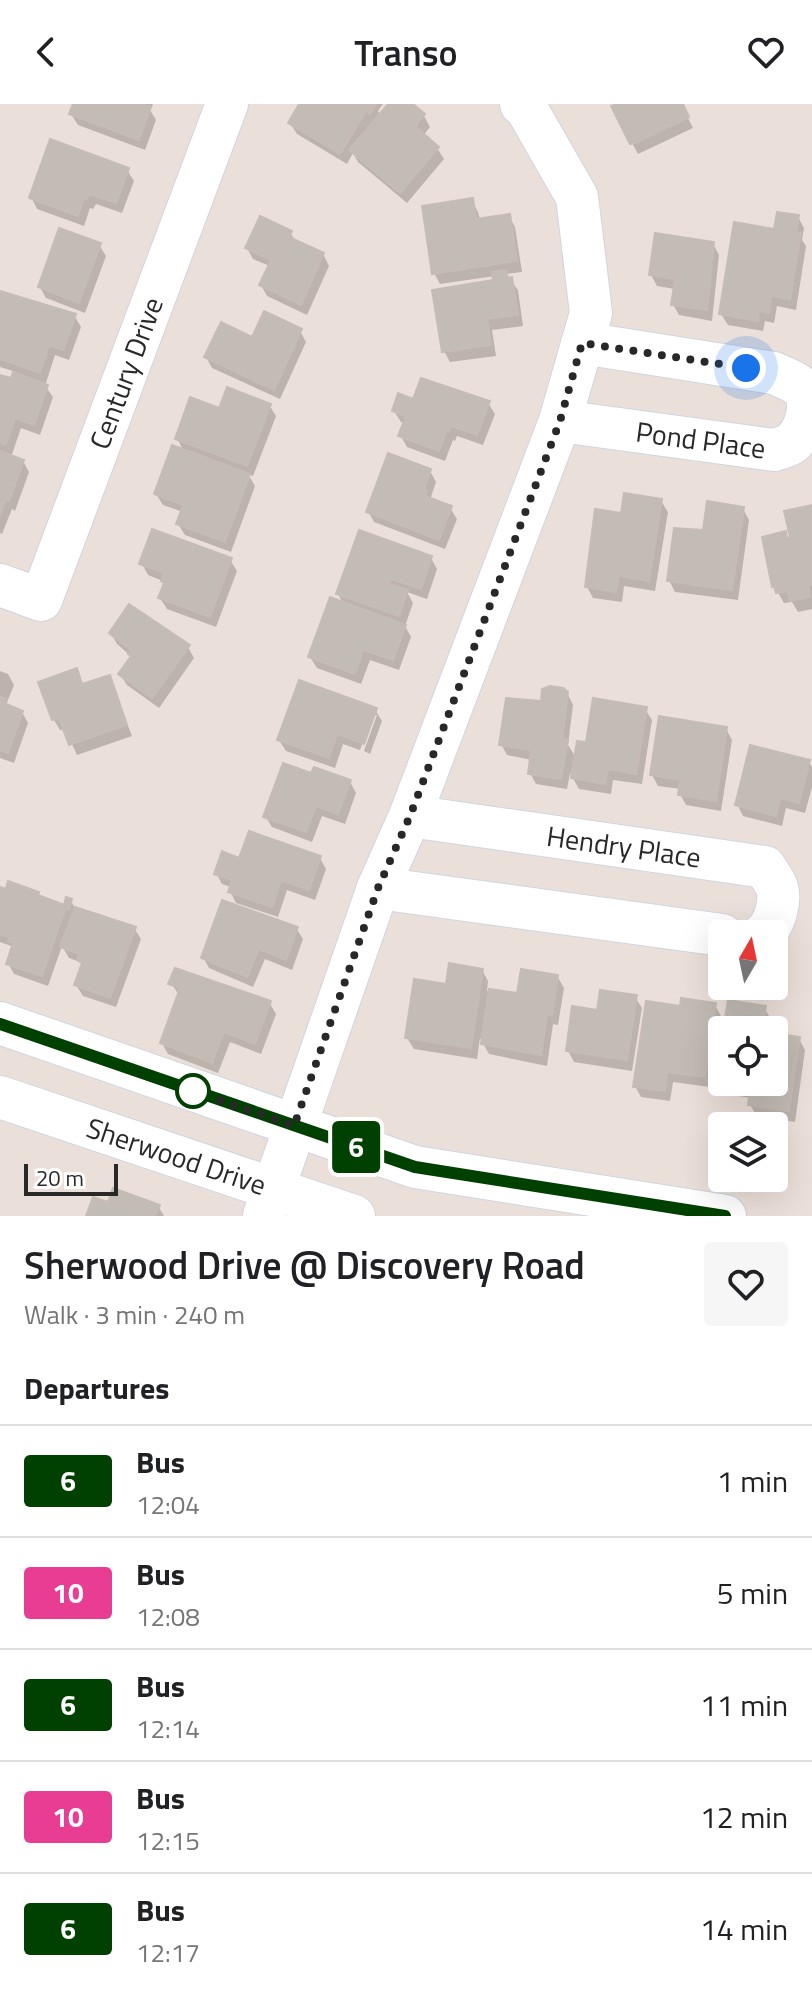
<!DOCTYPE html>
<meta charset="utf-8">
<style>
:root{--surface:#fff;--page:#f6f6f6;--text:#202124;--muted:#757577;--line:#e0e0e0}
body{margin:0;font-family:"Titillium Web",sans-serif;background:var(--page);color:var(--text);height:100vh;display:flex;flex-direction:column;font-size:30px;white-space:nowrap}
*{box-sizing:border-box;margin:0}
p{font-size:26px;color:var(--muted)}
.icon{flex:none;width:44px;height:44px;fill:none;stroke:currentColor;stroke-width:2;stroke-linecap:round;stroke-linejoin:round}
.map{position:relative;height:1112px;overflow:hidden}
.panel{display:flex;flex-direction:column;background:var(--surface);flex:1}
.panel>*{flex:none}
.badge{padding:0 16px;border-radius:6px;font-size:28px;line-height:52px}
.needle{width:52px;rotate:9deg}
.fabs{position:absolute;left:708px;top:816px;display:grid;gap:16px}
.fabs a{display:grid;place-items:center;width:80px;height:80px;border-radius:8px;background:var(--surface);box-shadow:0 8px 32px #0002;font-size:40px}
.scale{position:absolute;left:24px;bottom:20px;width:94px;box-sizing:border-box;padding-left:8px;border:4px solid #282828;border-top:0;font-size:22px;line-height:28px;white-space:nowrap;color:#282828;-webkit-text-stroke:6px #fff;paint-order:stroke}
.you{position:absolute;width:40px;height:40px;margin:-20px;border:6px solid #fff;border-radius:50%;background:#1a73e8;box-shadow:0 0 0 12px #1a73e833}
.map>.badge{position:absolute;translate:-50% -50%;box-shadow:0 0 0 4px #fff}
h2{padding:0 24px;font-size:30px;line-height:72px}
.round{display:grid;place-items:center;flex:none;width:84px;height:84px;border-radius:8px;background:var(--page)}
.summary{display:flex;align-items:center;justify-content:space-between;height:136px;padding:0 24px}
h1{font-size:38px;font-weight:600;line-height:60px}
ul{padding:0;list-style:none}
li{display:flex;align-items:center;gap:24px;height:112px;padding:0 24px;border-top:2px solid var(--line)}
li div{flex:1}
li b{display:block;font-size:30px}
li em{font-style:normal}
li .badge{min-width:88px;font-weight:700;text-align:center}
header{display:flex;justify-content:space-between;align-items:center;height:104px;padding:0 24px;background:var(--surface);font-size:36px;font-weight:600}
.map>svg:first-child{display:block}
</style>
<header><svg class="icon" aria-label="back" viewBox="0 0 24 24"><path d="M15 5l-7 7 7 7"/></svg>Transo<svg class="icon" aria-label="heart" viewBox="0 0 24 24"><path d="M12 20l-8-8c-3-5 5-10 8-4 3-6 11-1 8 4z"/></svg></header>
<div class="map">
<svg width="812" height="1112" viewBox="0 0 812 1112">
<rect width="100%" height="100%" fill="#ebe0d9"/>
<path fill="#0003" d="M75 0H153L152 3 147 1 156 16 145 46 78 21 71 10Z
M302 0H383L378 7 381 12 390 0H410L424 12 430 23 423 32 437 44 444 55 407 99 358 58 353 49 347 60 297 30 290 19Z
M620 0H681L693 24 638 50 632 39Z
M127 66 134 77 122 109 96 100 93 105 90 104 84 122 37 105 31 93Z
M472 97 478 108 480 116 509 112 515 123 522 168 506 170 518 186 523 222 492 226 496 252 450 258 444 247 496 177 495 172 440 180 434 169Z
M798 113 804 124 802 136 806 142 796 206 777 202 774 219 765 217 763 227 728 221 721 210 776 128Z
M290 128 296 138 323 150 329 162 307 211 267 192 261 181 270 162 253 155 247 144Z
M713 140 719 151 712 217 679 211 673 200 675 185 657 182 651 171Z
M99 141 106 152 85 209 46 194 40 183Z
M0 189 74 211 81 223 69 256 55 251 45 282 53 293 40 331 21 324 11 353 23 357 29 368 15 407 12 405 2 430 0 429V273L12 277 16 268 0 263Z
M300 227 306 238 280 295 212 264 206 253Z
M414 297 488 299 495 310 483 341 457 332 455 337 453 336 445 357 407 343 401 332 405 320 401 318 394 307Z
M269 301 276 312 253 372 248 370 255 382 231 448 185 431 178 420 183 408 163 401 156 390 184 348 177 334 220 307Z
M430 367 436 378 430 396 450 404 457 415 445 445 374 418 368 407Z
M661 397 668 408 655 487 624 482 622 498 593 494 587 483 622 411Z
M812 403V505L798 508 792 498 784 499 774 482 764 434 785 430 788 436 792 435Z
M743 405 749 416 738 496 675 488 669 476 705 428Z
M431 454 437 465 427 495 407 488 413 499 405 522 411 533 399 566 370 556 361 580 317 564 310 553 344 501 338 490Z
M230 456 237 467 216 523 167 505 160 494 165 481 163 477 148 471 142 460Z
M111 529 188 543 194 554 159 604 127 581 120 570 132 553 117 540Z
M0 567 8 570 14 581 6 601 22 608 28 619 14 659 0 654Z
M76 567 84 582 109 573 132 632 77 651 65 625 60 626 54 616Z
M567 589 573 601 568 641 576 654 588 640 645 605 652 616 642 680 613 676 611 690 579 685 570 669 567 685 536 680 530 669 532 656 507 651 501 640 542 599Z
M375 606 382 617 370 650 364 647 377 611H372L360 646 343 640 335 664 286 647 279 636Z
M726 625 732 636 721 707 686 701 680 690 681 685 658 682 652 671Z
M809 658 812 663V683L805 709 786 704 782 722 743 712 737 700Z
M312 672 350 678 356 689 345 720 322 712 312 738 272 723 265 712Z
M320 754 326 765 315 796 287 786 278 813 236 799 230 787 231 783 222 780 216 769 241 756Z
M0 787 37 789 40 794 65 803 71 797 76 806 134 824 141 835 116 903 83 892 76 881 83 863 80 858 69 854 62 842 48 882 14 870 8 859 14 843 0 838Z
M296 824 303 835 292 866 265 855 253 883 209 864 203 853Z
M482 866 488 877 487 887 518 892 557 872 564 884 558 921 553 920 547 962 489 950 480 934 477 955 414 945 407 934 447 882Z
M171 879 269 898 276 910 261 950 230 938 218 969 168 950 162 939 179 891Z
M635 893 642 904 632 967 574 958 568 947 599 908Z
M715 901 721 912 713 963 717 964 722 937V978H774V931L799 935 805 946 795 1018 757 1012 750 1001 751 994 732 991 729 987 721 985 712 970 710 983 673 978 670 997 641 993 635 982 682 904Z
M764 904 771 915 769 926H724Z
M109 1101 158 1102 164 1112H88Z"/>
<path fill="#c2bcb5" stroke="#c6bcb3" stroke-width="2" d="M73 0H142L151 3 139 36 69 10Z
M299 0H376L370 10 366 7 340 50 288 19Z
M388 0H413L425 10 415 22 439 43 400 89 349 46Z
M616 0H683L689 13 638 38 630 40 611 2Z
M50 35 129 64 116 99 89 90 87 95 84 94 78 112 29 94Z
M473 94 476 115 510 110 517 157 432 170 422 102Z
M777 108 799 111 796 129H801L790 195 771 192 769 209 759 207 758 217 719 210 734 118 774 125Z
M260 112 292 127 289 133 324 149 301 201 259 181 271 156 245 144Z
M59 124 101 139 79 199 38 183Z
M655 129 714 138 707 206 671 201 675 175 649 171Z
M506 166 508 174 512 173 518 211 487 215 491 241 442 248 432 186 493 176 492 168Z
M0 187 76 210 63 246 49 241 40 269 0 255Z
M264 207 302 225 274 286 204 253 221 218 252 233Z
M13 268 48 281 34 321 15 314 6 341 0 339V271L11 274Z
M421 274 490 297 477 331 451 322 449 327 447 326 439 347 398 332 406 312 392 307 398 289 413 295Z
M227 283 271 300 247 362 175 335 190 293 219 304Z
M172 341 250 370 225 438 176 420 183 401 154 390Z
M0 347 24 356 9 397 6 395 0 411Z
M388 349 431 365 424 386 427 387 425 392 452 402 439 436 366 408Z
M624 389 662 395 649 477 619 472 616 488 585 483 595 405 621 409Z
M707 397 744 403 732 486 667 477 674 424 703 426Z
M812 401V481H808L810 493 790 497 787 487 776 489 774 482 772 483 762 433 786 427 787 434 790 433 784 407Z
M152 425 232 454 210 513 158 494 164 479 161 477 164 469 139 460Z
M359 426 432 452 421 485 391 475 389 480 408 486 399 512 336 490Z
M330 493 406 521 393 556 363 546 355 570 308 553Z
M129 500 190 541 152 594 118 570 131 552 128 550 131 546 109 529Z
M77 564 82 580 110 571 127 621 69 641 59 614 52 616 38 578Z
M299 576 377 604 364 640 337 630 329 654 277 636Z
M550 582 563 584 568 588 562 635 568 636 561 675 528 670 531 646 499 641 506 594 541 597 542 585Z
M0 593 6 595 4 599 23 607 8 649 0 646Z
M593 594 647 603 636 670 608 665 605 680 571 674 577 637 586 638Z
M659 612 727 623 716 697 678 691 680 676 650 671Z
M750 641 810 656 799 699 780 694 776 712 735 701Z
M283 659 311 669 314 663 351 676 338 710 316 702 306 728 263 713Z
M249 727 321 752 309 786 281 776 272 803 228 788 232 776 214 770 222 747 239 754Z
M8 777 39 788 38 791 64 801 66 793 72 795 69 806 65 805 42 872 6 860 13 839 8 837 9 833 0 830V783L6 785Z
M222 796 298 823 286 856 259 845 247 873 201 854Z
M75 803 136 823 110 894 74 881 82 859 77 856 79 850 60 843Z
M449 859 483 865 471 944 405 934 414 875 446 880Z
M175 864 271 897 255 940 224 928 212 959 160 939 180 884 168 880Z
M521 865 558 871 552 911 547 910 541 951 481 940 489 885 517 889Z
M600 886 637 891 627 956 566 947 572 902 597 906Z
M681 894 716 899 705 973 667 968 665 987 633 983 646 897 680 902Z
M728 896 766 902 762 926H723Z
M774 929 800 933 789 1007 748 1001 750 985 723 981 724 978H774Z
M719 934H722V976L713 975Z
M113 1084 160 1101 155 1112H86L93 1093 108 1098Z"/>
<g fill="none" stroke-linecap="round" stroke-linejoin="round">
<g stroke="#ced5e2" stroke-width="44">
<g id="minor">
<path id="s1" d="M560 317 774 346C779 344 787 343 792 339 804 328 812 306 806 290 801 279 784 274 774 269L582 239"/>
<path id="s2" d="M0 481 41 496 227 0"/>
<path id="s3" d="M410 712 765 763C768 769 773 775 776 781 782 795 775 821 763 830"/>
<path d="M378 784 722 831"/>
<path d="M0 919 415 1063 725 1112"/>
<path id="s4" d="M0 993 354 1112"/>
<path d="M264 1112 378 784 410 712 560 317 591 209 577 93 526 4 521 0"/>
</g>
</g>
<use href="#minor" stroke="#fff" stroke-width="42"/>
</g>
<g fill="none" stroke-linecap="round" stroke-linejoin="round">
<g stroke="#fff" stroke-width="18">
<path id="line" d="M0 920 415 1063 725 1112"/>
</g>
<use href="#line" stroke="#004000" stroke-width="12"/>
<path stroke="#282828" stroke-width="8" stroke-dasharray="0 14.4" d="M193 987 294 1022 378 784 410 712 560 317 582 239 746 264"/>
</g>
<circle fill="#fff" stroke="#004000" stroke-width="4" cx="193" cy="987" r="16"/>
<g text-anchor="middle" stroke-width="6" stroke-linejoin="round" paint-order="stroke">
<g font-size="28" fill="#282828" stroke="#fff">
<text dy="10" stroke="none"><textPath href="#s2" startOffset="286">Century Drive</textPath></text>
<text dy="10" stroke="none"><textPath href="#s1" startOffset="142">Pond Place</textPath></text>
<text dy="10" stroke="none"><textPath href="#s3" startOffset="216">Hendry Place</textPath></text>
<text dy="10" stroke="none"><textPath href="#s4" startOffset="186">Sherwood Drive</textPath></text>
</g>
</g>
</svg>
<div class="fabs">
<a><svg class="needle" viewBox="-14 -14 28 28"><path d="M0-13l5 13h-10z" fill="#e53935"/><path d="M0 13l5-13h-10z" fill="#757577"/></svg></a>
<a><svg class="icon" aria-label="locate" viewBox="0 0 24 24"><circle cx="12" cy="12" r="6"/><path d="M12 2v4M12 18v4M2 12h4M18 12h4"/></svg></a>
<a><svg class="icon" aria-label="layers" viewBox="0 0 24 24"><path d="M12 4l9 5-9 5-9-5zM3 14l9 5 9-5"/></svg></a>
</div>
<div class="scale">20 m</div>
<div class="you" style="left:746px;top:264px"></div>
<b class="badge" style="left:356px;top:1043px;background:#004000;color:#fff">6</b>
</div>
<section class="panel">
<div class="summary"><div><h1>Sherwood Drive @ Discovery Road</h1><p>Walk · 3 min · 240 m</p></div><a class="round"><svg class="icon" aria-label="heart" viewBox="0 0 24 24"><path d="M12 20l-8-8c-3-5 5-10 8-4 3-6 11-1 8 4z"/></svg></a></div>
<h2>Departures</h2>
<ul>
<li><span class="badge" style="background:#004000;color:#fff">6</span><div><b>Bus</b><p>12:04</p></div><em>1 min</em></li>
<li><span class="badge" style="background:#e93d93;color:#fff">10</span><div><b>Bus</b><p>12:08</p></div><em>5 min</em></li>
<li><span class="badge" style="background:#004000;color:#fff">6</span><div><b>Bus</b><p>12:14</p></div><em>11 min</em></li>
<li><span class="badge" style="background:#e93d93;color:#fff">10</span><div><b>Bus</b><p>12:15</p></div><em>12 min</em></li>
<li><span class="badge" style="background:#004000;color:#fff">6</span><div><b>Bus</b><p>12:17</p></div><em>14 min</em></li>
</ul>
</section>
